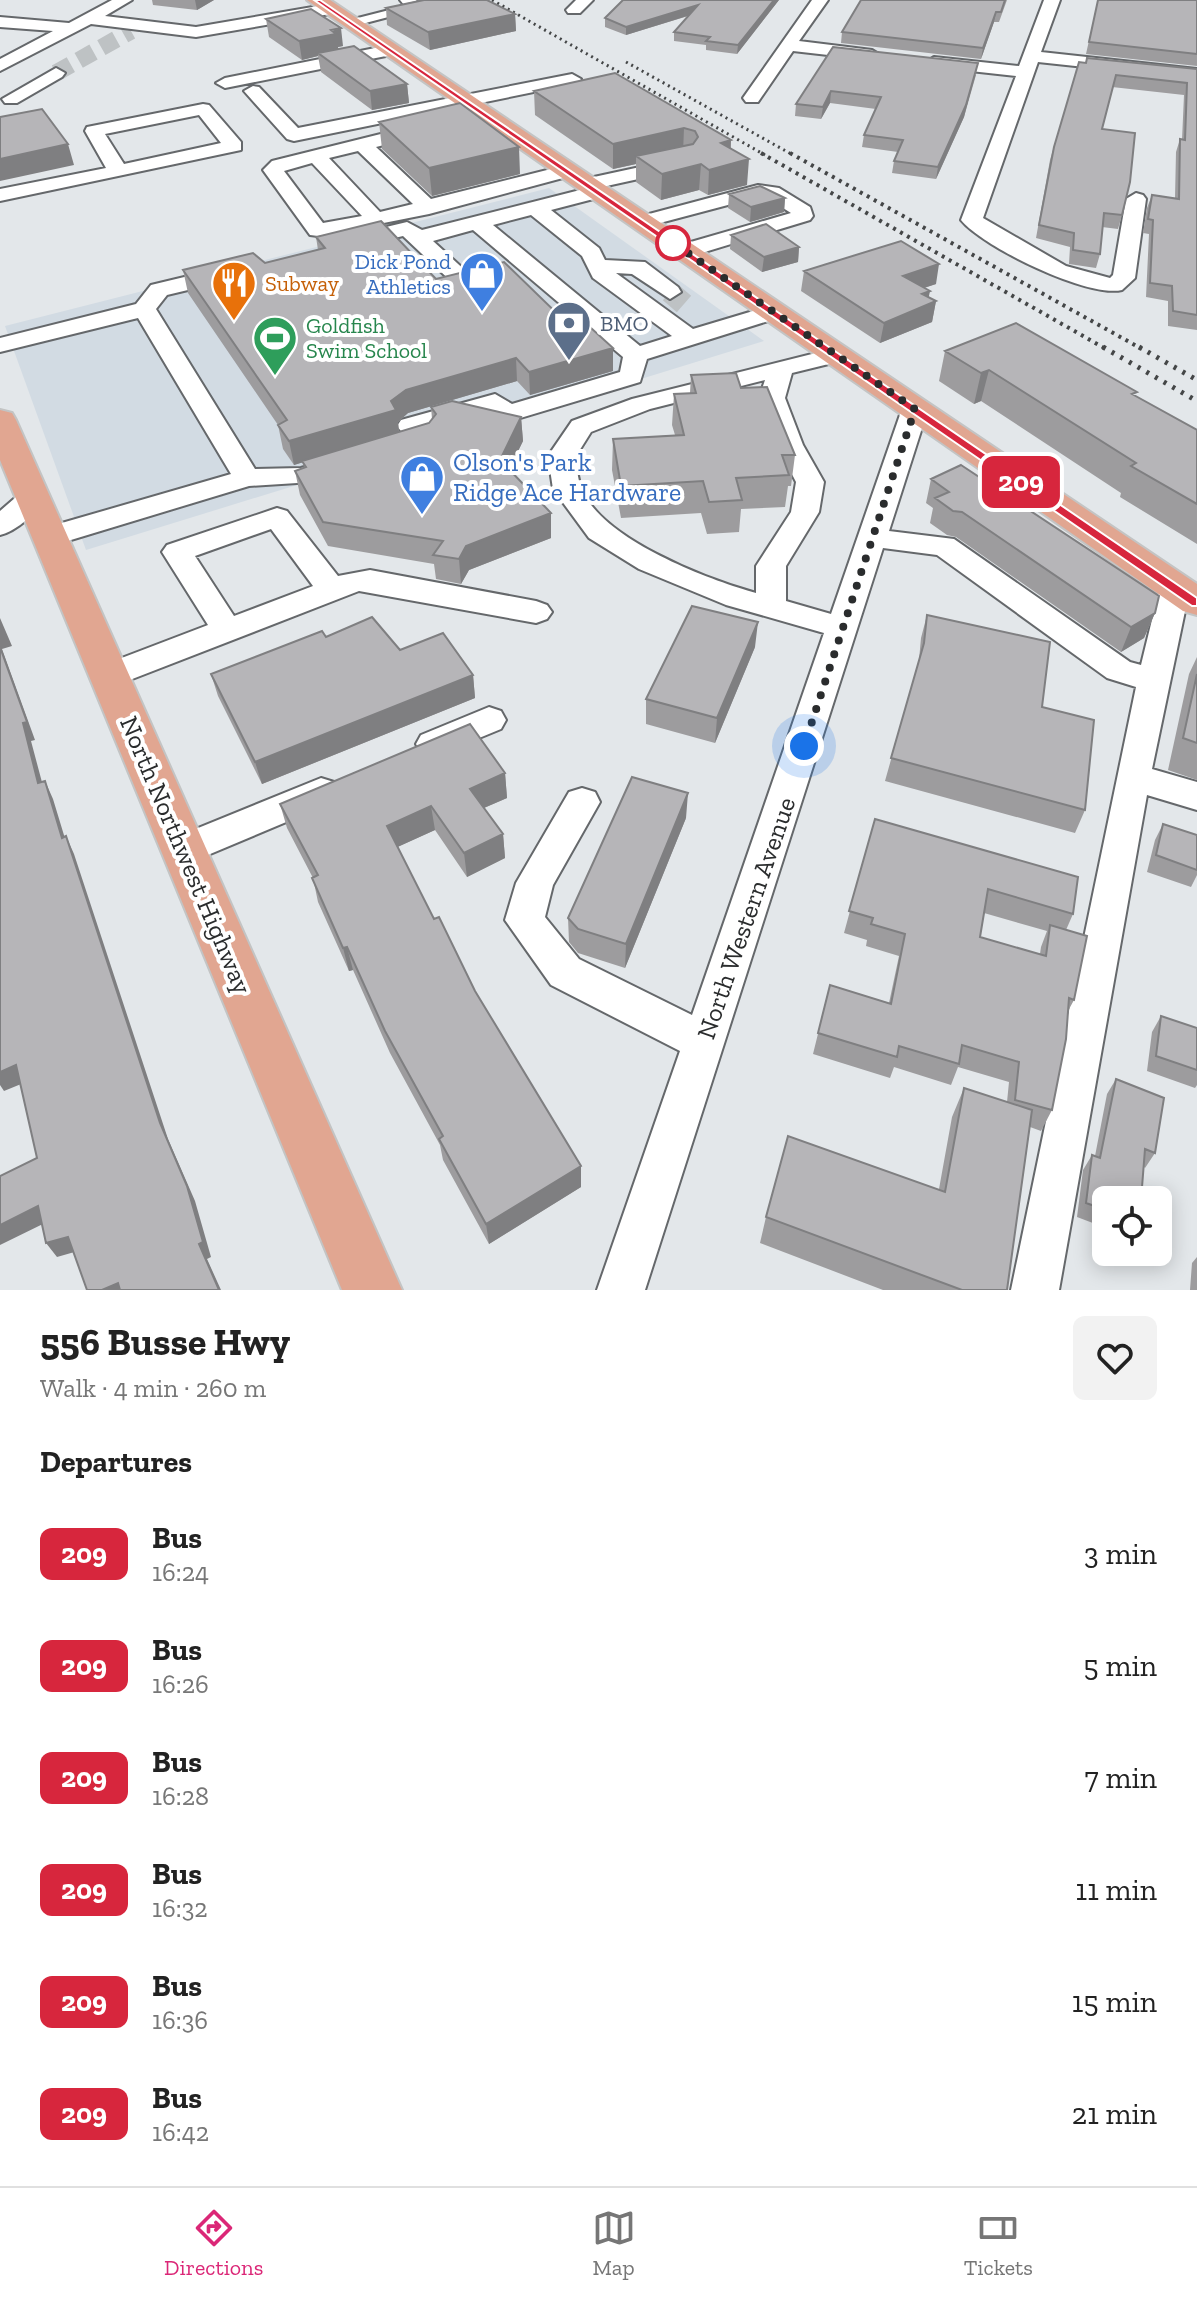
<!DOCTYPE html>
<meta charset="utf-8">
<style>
:root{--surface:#fff;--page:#f2f2f2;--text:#222;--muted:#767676;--line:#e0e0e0;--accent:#db2777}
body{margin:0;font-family:"Zilla Slab",serif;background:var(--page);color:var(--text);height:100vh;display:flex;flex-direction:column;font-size:30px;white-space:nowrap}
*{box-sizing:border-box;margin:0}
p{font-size:26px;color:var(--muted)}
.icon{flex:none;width:44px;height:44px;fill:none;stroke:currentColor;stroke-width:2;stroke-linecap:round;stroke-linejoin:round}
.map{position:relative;height:1290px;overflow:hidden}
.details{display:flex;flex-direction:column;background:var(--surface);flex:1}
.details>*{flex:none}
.badge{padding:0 16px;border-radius:12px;font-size:28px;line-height:52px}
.tools{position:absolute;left:1092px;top:1186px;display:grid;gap:16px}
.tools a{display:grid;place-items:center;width:80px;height:80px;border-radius:12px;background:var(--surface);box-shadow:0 4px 20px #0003;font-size:40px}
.you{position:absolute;width:40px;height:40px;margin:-20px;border:6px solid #fff;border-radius:50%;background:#1a73e8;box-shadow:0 0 0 12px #1a73e833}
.map>.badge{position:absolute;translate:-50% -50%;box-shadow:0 0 0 4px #fff}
h2{padding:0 40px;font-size:30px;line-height:72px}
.round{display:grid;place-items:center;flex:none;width:84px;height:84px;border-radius:12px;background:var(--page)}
.headline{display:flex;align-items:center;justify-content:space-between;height:136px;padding:0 40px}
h1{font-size:38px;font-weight:700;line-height:60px}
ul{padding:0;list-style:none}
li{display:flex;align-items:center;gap:24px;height:112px;padding:0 40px}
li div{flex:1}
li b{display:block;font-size:30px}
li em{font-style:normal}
li .badge{min-width:88px;font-weight:700;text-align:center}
.menu{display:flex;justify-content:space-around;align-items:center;height:112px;border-top:2px solid var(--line);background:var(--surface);font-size:22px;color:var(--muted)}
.menu a{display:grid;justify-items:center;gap:4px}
.menu .current{color:var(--accent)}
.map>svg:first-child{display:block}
</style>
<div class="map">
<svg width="1197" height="1290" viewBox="0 0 1197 1290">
<rect width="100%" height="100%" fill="#e3e7ea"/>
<path fill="#d2dbe3" d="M549 188 764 341 86 550 5 326Z"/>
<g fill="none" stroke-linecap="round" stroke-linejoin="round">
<path stroke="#bec2c4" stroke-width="17" stroke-dasharray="17 9" stroke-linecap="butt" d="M56 73 131 31"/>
<path stroke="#bec2c4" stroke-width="22" stroke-dasharray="22 11" stroke-linecap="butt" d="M670 292 684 304"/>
<g stroke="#65686b" stroke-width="4">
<path id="minor" d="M112 0H132L105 16 196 27 330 4 338 9 330 14 196 37 91 24 0 71V59L53 31 0 27V17L69 23Z
M400 0H416L423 8 350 27 342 22 405 6Z
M576 0H593L580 13H568L566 10Z
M812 0H828L799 41 872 50 880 55 872 60 793 51 758 102H746L743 98Z
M1044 0H1060L1041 52 1197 69V79L1038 62 983 218 1066 266 1110 278 1113 275 1126 199 1136 193 1143 195 1146 199 1135 278 1122 290C1088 298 983 247 961 220L1016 76 934 67 926 62 934 57 1019 66Z
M390 45 396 46V54L225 88 216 83 225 78Z
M56 68 65 73 62 77 17 103H5L2 99Z
M572 74 581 79 578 83 294 141 287 139 244 91 253 86 259 87 298 128Z
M203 104 209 105 241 142V150L0 201V189L106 168 85 131 87 127ZM199 115 221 143 124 164 105 134Z
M421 124 430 130 428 134 376 147 431 199 567 165 577 171 574 175 429 214 318 236 310 235 263 170 272 161ZM358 151 413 204 380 212 329 158ZM312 163 362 216 323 223 284 171Z
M677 159 687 165 684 169 602 187 608 192 605 196 551 210 599 248 605 260 645 262 678 287 681 292 670 299 632 274 616 273 693 329 773 305 781 307 785 312 781 317 647 359 640 382 507 422 490 411 428 429 435 438C426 451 399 457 384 454L381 448 384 442 404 435 397 426 401 420 495 394 512 404 620 372 623 357 473 230 433 241 469 274 497 266 508 273 505 278 465 289 457 287 403 236 348 249 340 248 337 243 340 238 407 222 422 230 584 189 577 184 580 180ZM531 215 582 256 593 278 672 336 640 346 493 225Z
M758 185 779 188 810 207 813 216 810 220 685 258 674 251 677 246 791 213 767 198 758 197 641 228 630 222 634 218Z
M226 267 237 274 234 279 167 295 156 309 255 469 301 468 338 457 348 459 352 465 348 471 313 482 249 486 61 543H41L36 536 41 529 231 474 138 318 0 352V338L136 304 151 285Z
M836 348 845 350 848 355 845 360 792 373 785 398 803 445 824 482 819 512 786 566V601L831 614 902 409 915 401 924 404 928 409 889 531 954 539 1130 662 1141 665 1160 587 1164 580 1175 577 1186 580 1190 587 1152 769 1197 782V810L1147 795 1059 1290H1011L1136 687 1107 678 937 555 883 548 645 1290H597L680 1051 551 985 505 920 516 883 569 792 582 788 595 792 600 802 553 885 545 917 579 959 692 1015 824 633 726 605 639 569 589 538 553 489 548 456 572 421 632 399ZM765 380 759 398 777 445 796 482 791 512 756 566V593C706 579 599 538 581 487 577 477 577 466 576 456L591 432 650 409Z
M33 488 43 491 47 497C37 512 17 531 0 535V511L23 491Z
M277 508 287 511 338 576 370 570 536 601 547 605 552 612 547 619 536 623 359 591 122 683 110 687 98 683 94 675 98 667 208 625 162 552 167 545ZM271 529 313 586 234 616 195 556Z
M489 707 501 711 506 720 501 729 433 757 421 753 416 744 421 735Z
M321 778 334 782 339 792 334 802 184 865 171 861 165 850 171 839Z"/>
</g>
<g stroke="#c3c4c4" stroke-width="4">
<path id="major" d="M307 0H330L1197 584V615L1183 611Z
M0 410 12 413 16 420 402 1290H342L0 460Z"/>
</g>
<use href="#minor" fill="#fff" fill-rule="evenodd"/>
<use href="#major" fill="#e1a691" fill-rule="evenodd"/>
<path stroke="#444647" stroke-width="3" stroke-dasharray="2 4" stroke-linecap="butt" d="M492 0 765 155
M626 62 793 155"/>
<path stroke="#444647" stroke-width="4" stroke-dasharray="3 5" stroke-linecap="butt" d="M761 153 1106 349
M790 153 1142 349"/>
<path stroke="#444647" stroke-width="5" stroke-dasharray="3 7" stroke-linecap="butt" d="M1103 347 1197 401
M1139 347 1197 380"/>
</g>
<path fill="#9d9c9e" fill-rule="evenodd" d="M152 0H214L197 10 153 5Z
M420 0H487L515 14 516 31 430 50 387 25 386 8Z
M779 0 737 54 706 50V45L674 41V32L688 16 626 35 605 27V18Z
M861 0H1007L999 22H994L981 59 841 43 842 32Z
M1098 0H1197V66L1086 54Z
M266 19 343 46 338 47V49L407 84 409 103 372 110 321 72 318 56 302 60 269 37Z
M833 47 976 75 964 117 936 179 892 173 894 161 898 152 862 147 864 135 876 109 830 103 821 119 795 116 796 104Z
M1079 62 1197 69V330L1168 326V301L1146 297 1149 234 1143 233 1147 208 1152 195 1175 198 1176 152 1180 139 1182 140 1184 95 1112 87 1102 129 1122 215 1118 229 1102 227 1100 254 1096 268 1069 264 1070 247 1036 238 1050 160Z
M534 91 731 140V148L747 185 708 195 699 190 661 200 636 182V164L613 169 535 115Z
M379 122 520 174 432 196 382 149Z
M729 194 785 198 784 212 750 222 728 208Z
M731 235 799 247 798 262 762 272 730 249Z
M316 237 436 279 575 331 613 348V371L530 395 517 381 408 413 398 422 399 432 429 423 432 419 431 407 521 417 523 441 509 469 551 538 469 570 461 584 436 579 434 564 328 546 300 495 295 471 304 468 303 462 294 465 283 449 278 425 188 293 183 270 265 263 318 250Z
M804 271 936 284 924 288 929 297 936 301 932 322 880 343 801 291Z
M945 351 1135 396 1197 430V544L1120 497 1121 493 981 401 974 404 939 381Z
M691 375 741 388 795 455 791 486H788L785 507 741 509 739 532 707 534 701 513 621 518 612 470 613 439 675 435 672 425 674 394 690 393Z
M931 479 1155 613 1144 638 1121 652 956 537 947 535 930 523 933 508 926 503Z
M927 615 1042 707 1085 810 1075 833 885 781 919 660 921 638Z
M326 637 473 675 475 698 262 784 218 696 211 674Z
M755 647 715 743 646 724V699Z
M1197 657V780L1168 770 1189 674Z
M505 773 507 798 484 808 503 834 505 858 467 877 435 830 397 847 434 919 475 991 581 1187 489 1244 443 1160 440 1145 390 1053 353 970 349 971 318 902 313 878 287 828 280 804Z
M686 818 625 968 578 953 569 942 568 918Z
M875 819 1073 914 1066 930 1074 1000 1068 1011 1052 1110 1041 1131 1030 1127 1007 1290H883L760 1243 766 1217 939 1189 952 1117 964 1088 1007 1102 1009 1082 958 1067 951 1085 894 1067 890 1078 813 1054 830 985 889 1003 899 956 866 946 867 940 844 933ZM984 913 1047 931 1041 947 1040 954 980 937Z
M1163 824 1197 835V875L1191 887 1147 872 1155 840Z
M1161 1016 1197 1028V1085L1195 1088 1147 1071 1152 1032Z
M1116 1079 1155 1153 1145 1168 1144 1167 1106 1200V1228L1077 1217 1083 1170 1092 1155 1095 1156 1107 1094Z
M1197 1257V1290H1190L1192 1263Z"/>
<path fill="#7f7f81" d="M195 0H214L197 10Z
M774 0H779L737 54 738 45Z
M698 5 697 13 626 35V27Z
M996 12 994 22 981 59 983 48Z
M515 14 516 31 430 50 428 32Z
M341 28 343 46 338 47 339 52 318 53V56L302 60 299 41Z
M978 63 964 117 936 179 938 167Z
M407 84 409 103 372 110 370 91Z
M831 91 830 103 821 119 823 107Z
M684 128 683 153 636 156V164L613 169V144Z
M731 140 729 164 749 159 747 185 708 195 709 170 721 143Z
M68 144 74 165 0 181V159Z
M519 147 520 174 432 196 429 168Z
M701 164 699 190 661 200 662 174Z
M785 198 784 212 750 222 751 207Z
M799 247 798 262 762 272 764 257Z
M939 264 936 284 899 296 903 276Z
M930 291 927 305 936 301 932 322 880 343 884 323 922 294Z
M613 348V371L530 395 529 372Z
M516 358 517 381 408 413 398 422 399 433 294 465 289 441 391 401 406 390Z
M989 370 981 401 974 404 981 373Z
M521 417 523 441 502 484 500 460Z
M551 513V538L469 570 461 584 459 559 466 546Z
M1155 613 1144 638 1121 652 1131 627Z
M0 618 12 646 2 649 35 740 31 741 47 801 38 783 0 647Z
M758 622 755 647 715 743 717 718Z
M473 675 475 698 262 784 255 762Z
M505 773 507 798 472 813 470 789Z
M45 781 53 799 70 855 62 838Z
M688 793 686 818 625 968 626 944Z
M431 806 435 830 391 850 387 826Z
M503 834 505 858 467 877 464 853Z
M66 836 74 854 168 1139 195 1201 211 1257 207 1259 221 1290H219L199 1244Z
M347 947 353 970 349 971 343 948Z
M16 1065 26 1082 4 1091 0 1085V1072Z
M581 1166V1187L489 1244 486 1224Z
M38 1206 49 1221 0 1245V1225Z
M68 1237 78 1251 57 1257 46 1243Z
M118 1283 123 1290H102Z"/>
<path fill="#b6b5b8" stroke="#7f7f81" stroke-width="2" d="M424 0H487L515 14 428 32 386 8Z
M623 0H774L738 45 706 41 710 37 674 32 698 5 626 27 605 18Z
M861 0H1005L1001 12H996L983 48 842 32Z
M1098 0H1197V54L1089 42Z
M311 9 341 28 331 30 336 34 299 41 266 19Z
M354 46 407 84 370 91 318 53Z
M833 47 978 63 966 105 938 167 894 161 903 140 864 135 881 97 831 91 823 107 796 104Z
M1087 58 1197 69V315L1173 311 1172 286 1150 283 1153 220 1148 219 1152 195 1179 199 1180 139 1185 140 1187 83 1116 75 1102 129 1135 133 1130 182 1122 215 1104 213 1100 254 1073 250 1074 233 1039 225 1054 147 1079 62 1086 63Z
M615 73 731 140 721 143 749 159 709 170 701 164 662 174 636 156 693 144 698 137 695 131 684 128 613 144 534 91Z
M460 103 519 147 429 168 379 122Z
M42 109 68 144 0 159V117Z
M760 186 785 198 751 207 729 194Z
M381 221 436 279 504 262 575 331 590 327 613 348 529 372 516 358 406 390 391 401 396 410 289 441 278 425 287 420 183 270 253 253 265 263 325 248 316 237Z
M766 224 799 247 764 257 731 235Z
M901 241 939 264 903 276 930 291 922 294 936 301 884 323 804 271Z
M1016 323 1137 392 1132 394 1197 430V504L1131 466 1136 463 989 370 981 373 945 351Z
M736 373 741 388 767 387 795 455H782L789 475 736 478 742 500 709 502 703 481 621 486 613 439 684 435 674 394 696 393 691 375Z
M452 401 521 417 500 460 551 513 466 546 459 559 433 555 443 541 323 522 295 471 306 467 302 461 429 423 436 414 431 407Z
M961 465 1159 596 1155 613 1131 627 962 512 953 511 935 498 949 492 931 479Z
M692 606 758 622 717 718 646 699Z
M927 615 1050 642 1042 707 1094 720 1085 810 891 758 924 643Z
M372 617 400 650 443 633 473 675 255 762 211 674 322 631 326 637Z
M0 647 27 722 23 723 38 783 45 781 62 838 66 836 160 1123 187 1186 203 1242 199 1244 219 1290H120L118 1283 102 1290H87L68 1237 46 1243 38 1206 0 1225V1176L37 1158 16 1065 0 1072Z
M1197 674V743L1183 738Z
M470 724 505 773 470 789 503 834 464 853 431 806 387 826 434 919 439 917 475 991 581 1166 486 1224 439 1139 443 1136 385 1031 347 947 343 948 312 878 318 875 280 804Z
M632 777 688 793 626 944 578 929 568 918Z
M875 819 1078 877 1073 914 988 889 980 937 1046 956 1050 925 1087 936 1074 1000 1069 998 1066 1039 1052 1110 1015 1100 1019 1062 962 1045 959 1064 899 1046 897 1057 818 1033 830 985 891 1004 905 934 871 924 873 918 849 911Z
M1163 824 1197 835V870L1156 855Z
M1161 1016 1197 1028V1070L1156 1056Z
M1116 1079 1164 1098 1155 1153 1145 1149 1141 1200H1106V1210L1086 1203 1092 1155 1100 1158Z
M964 1088 1032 1110 1007 1290H962L766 1217 788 1136 945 1192Z"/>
<path fill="#d7263d" stroke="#fff" stroke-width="2" d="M314 0H320L1197 598V606H1192Z"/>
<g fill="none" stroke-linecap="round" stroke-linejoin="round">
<path stroke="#2a2c2d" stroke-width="8" stroke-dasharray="0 14.4" d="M673 243 663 236 915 409 804 746"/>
</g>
<defs>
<g id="shop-pin" transform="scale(2.3)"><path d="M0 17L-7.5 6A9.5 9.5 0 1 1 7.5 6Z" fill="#3f7fe0" stroke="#fff"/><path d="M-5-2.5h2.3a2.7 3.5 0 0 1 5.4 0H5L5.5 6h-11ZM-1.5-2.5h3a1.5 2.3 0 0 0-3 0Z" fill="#fff"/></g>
<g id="restaurant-pin" transform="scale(2.3)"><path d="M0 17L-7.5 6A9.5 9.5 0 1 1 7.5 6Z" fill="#e8710a" stroke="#fff"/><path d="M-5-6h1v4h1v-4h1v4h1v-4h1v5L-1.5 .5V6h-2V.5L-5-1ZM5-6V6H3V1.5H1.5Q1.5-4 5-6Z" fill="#fff"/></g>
<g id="bank-pin" transform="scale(2.3)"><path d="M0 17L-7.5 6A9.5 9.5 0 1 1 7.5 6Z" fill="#5c6f8a" stroke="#fff"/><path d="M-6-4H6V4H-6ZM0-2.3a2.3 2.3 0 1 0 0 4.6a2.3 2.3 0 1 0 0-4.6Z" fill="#fff"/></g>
<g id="stadium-pin" transform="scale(2.3)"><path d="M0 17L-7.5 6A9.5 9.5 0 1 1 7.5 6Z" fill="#2e9e5b" stroke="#fff"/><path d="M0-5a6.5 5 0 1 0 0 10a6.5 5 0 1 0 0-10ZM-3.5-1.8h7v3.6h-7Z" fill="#fff"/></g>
</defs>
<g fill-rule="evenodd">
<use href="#shop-pin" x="482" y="274"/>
<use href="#restaurant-pin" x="234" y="283"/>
<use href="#bank-pin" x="569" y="323"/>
<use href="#stadium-pin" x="275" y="338"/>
<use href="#shop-pin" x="422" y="477"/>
</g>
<circle fill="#fff" stroke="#d7263d" stroke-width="4" cx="673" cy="243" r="16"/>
<g text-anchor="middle" stroke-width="8" stroke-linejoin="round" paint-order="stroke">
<g font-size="22" fill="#366cbe" stroke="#fff" text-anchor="end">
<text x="451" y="269">Dick Pond<tspan x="451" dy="25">Athletics</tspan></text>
</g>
<g font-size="22" fill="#c56008" stroke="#fff" text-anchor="start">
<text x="265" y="291">Subway</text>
</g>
<g font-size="22" fill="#4e5e75" stroke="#fff" text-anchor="start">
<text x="600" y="331">BMO</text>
</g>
<g font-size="22" fill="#27864d" stroke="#fff" text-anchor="start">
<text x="306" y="333">Goldfish<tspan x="306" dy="25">Swim School</tspan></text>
</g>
<g font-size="26" fill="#366cbe" stroke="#fff" text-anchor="start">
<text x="453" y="471">Olson's Park<tspan x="453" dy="30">Ridge Ace Hardware</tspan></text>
</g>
<g font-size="26" fill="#2a2c2d" stroke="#fff">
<text transform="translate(186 855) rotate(67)" y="9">North Northwest Highway</text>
<text transform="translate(746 918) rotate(-71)" y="9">North Western Avenue</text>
</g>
</g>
</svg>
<div class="tools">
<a><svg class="icon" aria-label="locate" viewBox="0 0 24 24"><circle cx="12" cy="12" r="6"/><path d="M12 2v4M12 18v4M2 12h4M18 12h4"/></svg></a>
</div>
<div class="you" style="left:804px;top:746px"></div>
<b class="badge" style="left:1021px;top:482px;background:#d7263d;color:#fff">209</b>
</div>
<section class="details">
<div class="headline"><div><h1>556 Busse Hwy</h1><p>Walk · 4 min · 260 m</p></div><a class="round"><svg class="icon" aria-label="heart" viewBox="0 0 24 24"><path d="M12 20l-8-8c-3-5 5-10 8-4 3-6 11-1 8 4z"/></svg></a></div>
<h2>Departures</h2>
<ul>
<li><span class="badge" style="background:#d7263d;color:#fff">209</span><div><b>Bus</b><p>16:24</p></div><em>3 min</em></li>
<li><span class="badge" style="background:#d7263d;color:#fff">209</span><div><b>Bus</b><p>16:26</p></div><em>5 min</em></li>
<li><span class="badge" style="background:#d7263d;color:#fff">209</span><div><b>Bus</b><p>16:28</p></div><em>7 min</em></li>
<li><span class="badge" style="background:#d7263d;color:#fff">209</span><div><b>Bus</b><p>16:32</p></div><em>11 min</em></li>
<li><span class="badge" style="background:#d7263d;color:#fff">209</span><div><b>Bus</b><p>16:36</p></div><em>15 min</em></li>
<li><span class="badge" style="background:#d7263d;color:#fff">209</span><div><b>Bus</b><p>16:42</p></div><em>21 min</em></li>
</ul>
</section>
<nav class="menu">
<a class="current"><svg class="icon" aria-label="directions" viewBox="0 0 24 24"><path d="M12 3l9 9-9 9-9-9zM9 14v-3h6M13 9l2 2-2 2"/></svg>Directions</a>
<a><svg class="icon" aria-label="map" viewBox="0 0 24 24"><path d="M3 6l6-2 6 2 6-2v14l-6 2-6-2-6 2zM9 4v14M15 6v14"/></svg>Map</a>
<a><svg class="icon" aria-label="tickets" viewBox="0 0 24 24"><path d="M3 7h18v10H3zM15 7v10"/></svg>Tickets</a>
</nav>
